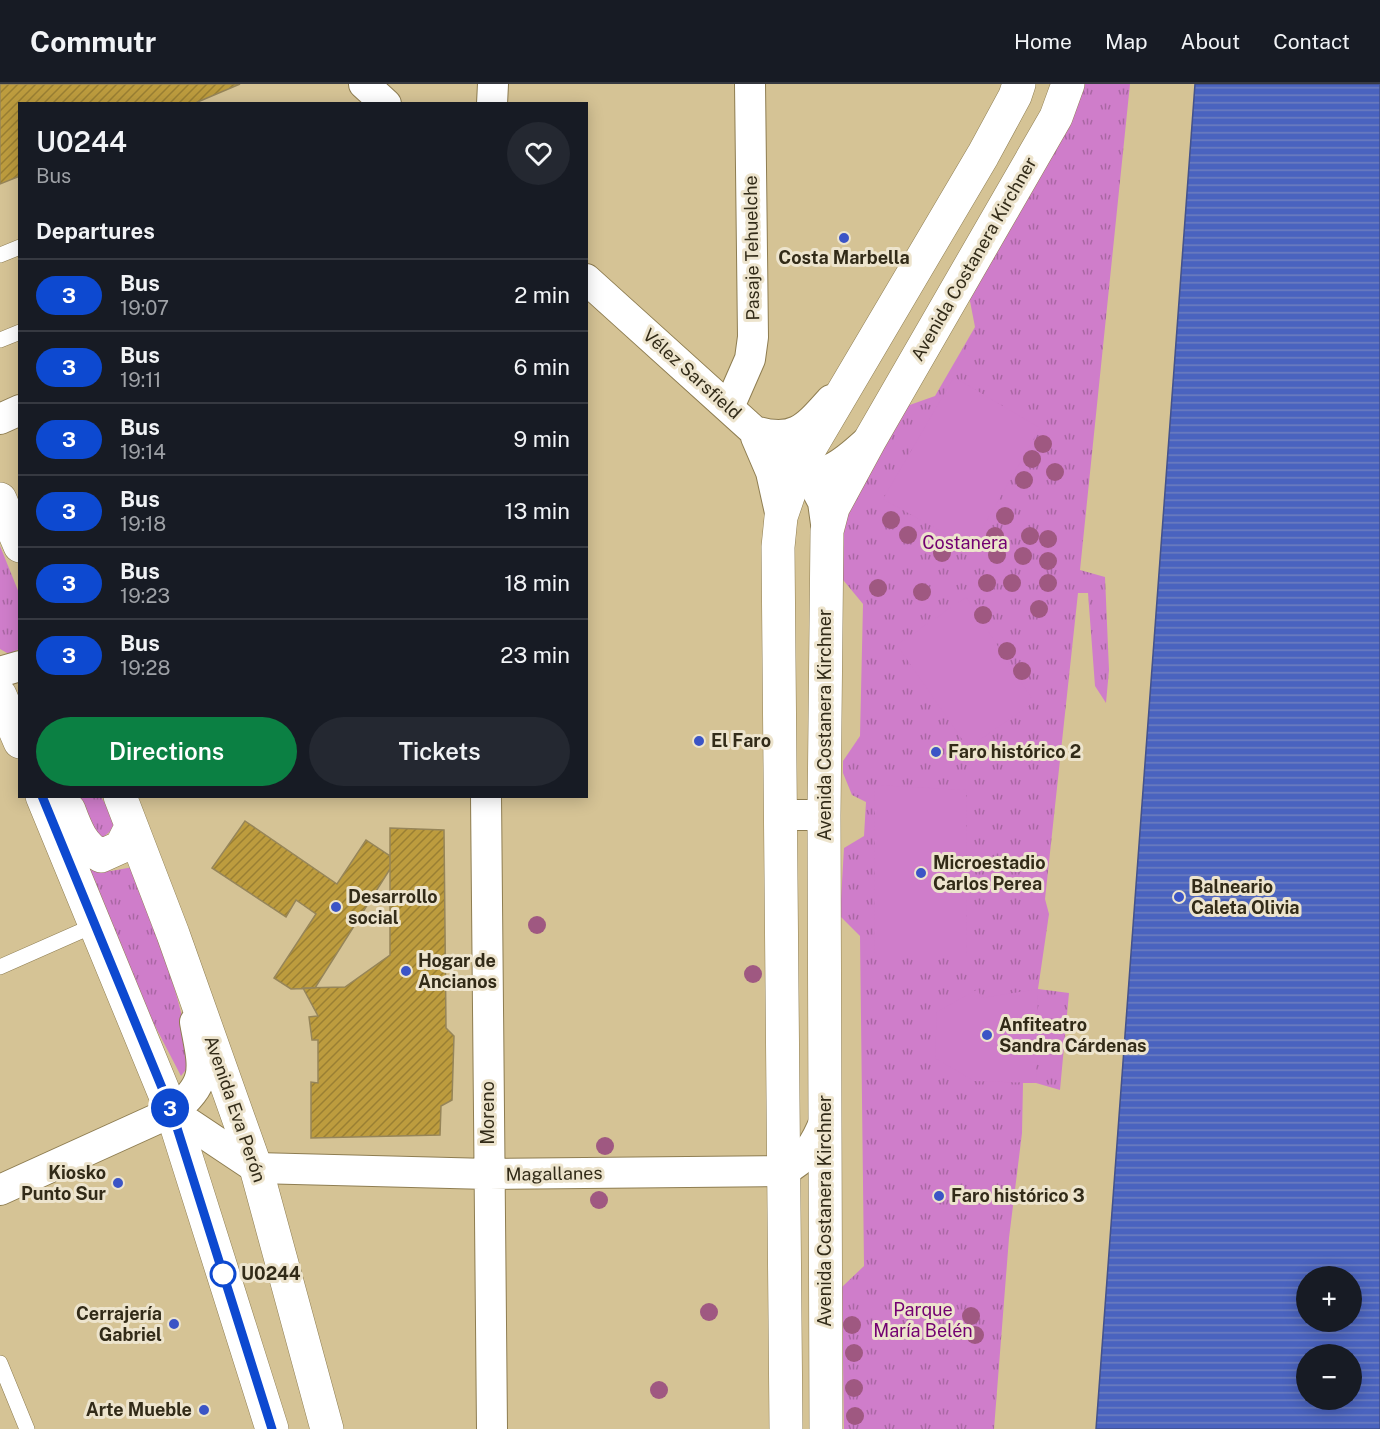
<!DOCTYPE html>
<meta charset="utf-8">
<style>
:root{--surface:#171b24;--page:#242831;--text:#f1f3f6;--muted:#9ea1a6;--line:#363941;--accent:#0b8043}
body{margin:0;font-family:"Public Sans",sans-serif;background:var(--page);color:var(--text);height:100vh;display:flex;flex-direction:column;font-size:22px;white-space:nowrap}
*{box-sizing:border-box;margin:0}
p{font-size:20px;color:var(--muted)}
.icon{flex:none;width:33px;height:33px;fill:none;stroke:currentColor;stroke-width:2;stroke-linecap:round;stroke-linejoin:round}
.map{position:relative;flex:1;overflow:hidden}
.drawer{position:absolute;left:18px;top:18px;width:570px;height:696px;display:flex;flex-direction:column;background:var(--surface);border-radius:0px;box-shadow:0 3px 15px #0003}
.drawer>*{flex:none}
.badge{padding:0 12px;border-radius:20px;font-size:21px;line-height:39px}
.tools{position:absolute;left:1296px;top:1182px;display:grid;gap:12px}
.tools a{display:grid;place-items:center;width:66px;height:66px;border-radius:50%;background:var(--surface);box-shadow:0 3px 15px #0003;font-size:30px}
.map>.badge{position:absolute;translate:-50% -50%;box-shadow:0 0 0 3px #fff}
h2{padding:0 18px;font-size:22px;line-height:54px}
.round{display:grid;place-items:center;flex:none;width:63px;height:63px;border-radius:32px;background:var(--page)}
.overview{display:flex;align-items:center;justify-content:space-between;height:102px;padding:0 18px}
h1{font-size:28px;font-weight:600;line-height:45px}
.button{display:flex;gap:12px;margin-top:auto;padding:12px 18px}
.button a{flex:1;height:69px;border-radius:36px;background:var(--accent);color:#fff;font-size:24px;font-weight:600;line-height:69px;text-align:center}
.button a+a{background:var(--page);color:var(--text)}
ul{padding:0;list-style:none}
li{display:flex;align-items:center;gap:18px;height:72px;padding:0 18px;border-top:2px solid var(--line)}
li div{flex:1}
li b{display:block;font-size:22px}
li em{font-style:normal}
li .badge{min-width:66px;font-weight:700;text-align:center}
header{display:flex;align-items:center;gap:36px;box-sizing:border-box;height:84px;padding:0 30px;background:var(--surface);border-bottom:2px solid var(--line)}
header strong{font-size:28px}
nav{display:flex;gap:33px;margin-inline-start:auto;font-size:21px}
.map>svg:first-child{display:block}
</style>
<header>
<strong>Commutr</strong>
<nav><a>Home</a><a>Map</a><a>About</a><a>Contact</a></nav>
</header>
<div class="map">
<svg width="1380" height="1345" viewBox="0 0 1380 1345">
<defs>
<pattern id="park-tufts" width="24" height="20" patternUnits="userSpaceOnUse" patternTransform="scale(1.5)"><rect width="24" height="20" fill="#cf7dca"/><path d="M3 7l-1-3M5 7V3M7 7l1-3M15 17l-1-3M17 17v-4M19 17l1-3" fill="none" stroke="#a967a3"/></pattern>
<pattern id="water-rules" width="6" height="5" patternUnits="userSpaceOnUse" patternTransform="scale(1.5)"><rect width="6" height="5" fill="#4a63bf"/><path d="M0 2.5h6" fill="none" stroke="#6e7fbe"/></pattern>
<pattern id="building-hatch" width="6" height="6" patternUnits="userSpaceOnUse" patternTransform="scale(1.5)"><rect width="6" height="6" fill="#bd9c3e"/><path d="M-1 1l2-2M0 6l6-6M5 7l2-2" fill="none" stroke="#9a7f33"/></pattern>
</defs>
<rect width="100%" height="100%" fill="#d5c395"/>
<path fill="url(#park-tufts)" d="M1082 0H1130L1080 486 1105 493 1109 586 1106 619 1095 602 1088 509H1078L1045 815 1049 830 1038 905 1069 909 1060 1006 1036 999H1023L1022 1049 1009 1154 994 1345H844L842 1203 864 1182 860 852 840 832 844 764 864 752 866 718 852 711 843 689V677L860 652 863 520 839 491 843 439 904 323 935 312 975 243 969 212Z
M0 462 19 509V565L9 570 0 565Z
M74 713H101L116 737 114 744 100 756Z
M86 781 111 787 133 783C155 847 182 912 191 979L181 992 126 886Z"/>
<path fill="#cf7dca" d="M954 293 1040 344 971 464 883 415Z
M966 513 1034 618 968 664 897 561Z
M875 701 966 706 967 872H874Z
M978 905 981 914 1038 905 1036 999 974 997 935 974 937 928Z"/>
<path fill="url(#water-rules)" stroke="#43528d" stroke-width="1.5" fill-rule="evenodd" d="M1195 0H1380V1345H1096ZM1306 1192H1352V1238H1306ZM1306 1270H1352V1316H1306Z"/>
<path fill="url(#building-hatch)" stroke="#968559" stroke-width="1.5" d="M0 0H240L193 20H20V92L0 100Z
M245 737 337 800 366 756 390 772V785L315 904 291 905 274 894 316 830 296 816 286 833 212 784Z
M390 744 444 746 446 944 454 952 452 1016 441 1022 440 1051 311 1054V998L318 999V956H312L309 933 318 932 303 904 345 903 390 871Z"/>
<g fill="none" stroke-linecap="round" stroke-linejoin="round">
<g stroke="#8e7d51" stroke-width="16">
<path id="lane" d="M0 171 20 163
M0 256 20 248
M0 883 95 841
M0 1279 27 1345"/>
</g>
<g stroke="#8e7d51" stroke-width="32">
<path id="street" d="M364 0 386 20
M492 20 493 0
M586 195 814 401 823 418 827 447
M729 323 750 275 753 253 750 0
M0 335 20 326
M755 347C794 359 806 344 831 316
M756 353 771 388 781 433
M797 386C826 398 850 373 870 355
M0 588 20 582
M486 712 492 1345
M780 731H824
M172 1028 256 1084 489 1090 783 1087C806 1076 816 1059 825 1036
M0 1106 172 1028C211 998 203 983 195 938"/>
</g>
<g stroke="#8e7d51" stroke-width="34">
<path id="secondary" d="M786 1345 778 463 781 433 797 386 983 71 1015 12 1019 0
M826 1345 824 731 827 447 833 424 871 354 1056 33 1068 0"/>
</g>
<g stroke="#8e7d51" stroke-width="34">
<path id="highway" d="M0 415 20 462
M0 611 20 658
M42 712 172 1028 272 1345
M120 712 173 850 256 1084 327 1345
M69 726C76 745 82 762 101 772L121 763 131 743"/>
</g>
<use href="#lane" stroke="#fff" stroke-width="15"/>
<use href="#street" stroke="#fff" stroke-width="30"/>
<use href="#secondary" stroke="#fff" stroke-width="33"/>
<use href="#highway" stroke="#fff" stroke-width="33"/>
</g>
<g fill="#9f5881">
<circle cx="1043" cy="360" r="9"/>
<circle cx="1032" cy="375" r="9"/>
<circle cx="1055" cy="388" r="9"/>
<circle cx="1024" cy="396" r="9"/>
<circle cx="1005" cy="432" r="9"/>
<circle cx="891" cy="436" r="9"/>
<circle cx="908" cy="451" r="9"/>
<circle cx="995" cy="452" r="9"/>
<circle cx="1030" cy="452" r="9"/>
<circle cx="1048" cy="455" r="9"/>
<circle cx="942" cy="469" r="9"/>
<circle cx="997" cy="471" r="9"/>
<circle cx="1023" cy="472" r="9"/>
<circle cx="1048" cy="477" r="9"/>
<circle cx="987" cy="499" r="9"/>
<circle cx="1012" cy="499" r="9"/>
<circle cx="1048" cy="499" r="9"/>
<circle cx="878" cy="504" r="9"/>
<circle cx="922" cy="508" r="9"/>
<circle cx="1039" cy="525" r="9"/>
<circle cx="983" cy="531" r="9"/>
<circle cx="1007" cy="567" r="9"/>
<circle cx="1022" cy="587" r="9"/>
<circle cx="537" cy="841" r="9"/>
<circle cx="753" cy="890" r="9"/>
<circle cx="605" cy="1062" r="9"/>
<circle cx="599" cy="1116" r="9"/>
<circle cx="709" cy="1228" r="9"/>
<circle cx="971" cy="1232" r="9"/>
<circle cx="852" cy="1241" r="9"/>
<circle cx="975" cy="1251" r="9"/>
<circle cx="854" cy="1269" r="9"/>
<circle cx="854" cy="1304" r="9"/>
<circle cx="659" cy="1306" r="9"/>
<circle cx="855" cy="1332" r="9"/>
</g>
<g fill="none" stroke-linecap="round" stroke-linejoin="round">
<g stroke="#fff" stroke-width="14">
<path id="line" d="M42 712 172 1028 272 1345"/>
</g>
<use href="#line" stroke="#0d49d0" stroke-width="9"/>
</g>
<g fill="#3b54c6" stroke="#ede4cd" stroke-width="2">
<circle cx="844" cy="154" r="6"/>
<circle cx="699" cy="657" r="6"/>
<circle cx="936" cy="668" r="6"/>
<circle cx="921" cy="789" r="6"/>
<circle cx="1179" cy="813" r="6"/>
<circle cx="336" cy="823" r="6"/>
<circle cx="406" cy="887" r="6"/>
<circle cx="987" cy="951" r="6"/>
<circle cx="118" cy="1099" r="6"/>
<circle cx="939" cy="1112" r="6"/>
<circle cx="174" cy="1240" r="6"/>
<circle cx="204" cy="1326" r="6"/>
</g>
<circle fill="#fff" stroke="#0d49d0" stroke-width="3" cx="223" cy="1190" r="12"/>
<g text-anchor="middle" stroke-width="6" stroke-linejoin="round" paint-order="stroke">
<g font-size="18" fill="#322b18" stroke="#ede4cd">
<text transform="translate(752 164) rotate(-91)" y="6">Pasaje Tehuelche</text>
<text transform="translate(974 175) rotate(-60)" y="6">Avenida Costanera Kirchner</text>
<text transform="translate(692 290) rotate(42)" y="6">Vélez Sarsfield</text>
<text transform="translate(825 641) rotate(-90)" y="6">Avenida Costanera Kirchner</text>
<text transform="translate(235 1025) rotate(71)" y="6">Avenida Eva Perón</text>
<text transform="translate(488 1029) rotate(-90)" y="6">Moreno</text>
<text transform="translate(554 1090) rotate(-1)" y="6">Magallanes</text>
<text transform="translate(825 1127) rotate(-90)" y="6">Avenida Costanera Kirchner</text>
</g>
<g font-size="18" font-weight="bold" fill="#322b18" stroke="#ede4cd" text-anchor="start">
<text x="844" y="180" text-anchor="middle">Costa Marbella</text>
<text x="711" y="663">El Faro</text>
<text x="948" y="674">Faro histórico 2</text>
<text x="933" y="785">Microestadio<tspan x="933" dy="21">Carlos Perea</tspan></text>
<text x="1191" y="809">Balneario<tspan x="1191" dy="21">Caleta Olivia</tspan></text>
<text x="348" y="819">Desarrollo<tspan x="348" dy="21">social</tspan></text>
<text x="418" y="883">Hogar de<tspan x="418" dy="21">Ancianos</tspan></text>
<text x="999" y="947">Anfiteatro<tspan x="999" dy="21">Sandra Cárdenas</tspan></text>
<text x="106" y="1095" text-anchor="end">Kiosko<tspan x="106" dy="21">Punto Sur</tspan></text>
<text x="951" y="1118">Faro histórico 3</text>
<text x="162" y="1236" text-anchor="end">Cerrajería<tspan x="162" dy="21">Gabriel</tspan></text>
<text x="192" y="1332" text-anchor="end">Arte Mueble</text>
</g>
<g font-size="18" fill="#730071" stroke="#ede4cd">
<text x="965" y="465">Costanera</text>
<text x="923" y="1232">Parque<tspan x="923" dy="21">María Belén</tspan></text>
</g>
<g font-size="18" font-weight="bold" fill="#322b18" stroke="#ede4cd" text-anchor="start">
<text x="241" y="1196">U0244</text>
</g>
</g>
</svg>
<div class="tools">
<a>+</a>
<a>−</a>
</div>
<b class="badge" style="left:170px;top:1024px;background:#0d49d0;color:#fff">3</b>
<section class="drawer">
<div class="overview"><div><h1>U0244</h1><p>Bus</p></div><a class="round"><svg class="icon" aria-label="heart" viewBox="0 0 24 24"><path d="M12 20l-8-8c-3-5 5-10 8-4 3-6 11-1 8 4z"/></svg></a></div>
<h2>Departures</h2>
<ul>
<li><span class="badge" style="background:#0d49d0;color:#fff">3</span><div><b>Bus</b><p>19:07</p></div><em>2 min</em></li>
<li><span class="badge" style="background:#0d49d0;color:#fff">3</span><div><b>Bus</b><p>19:11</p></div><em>6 min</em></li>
<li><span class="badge" style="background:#0d49d0;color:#fff">3</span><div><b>Bus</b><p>19:14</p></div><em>9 min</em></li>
<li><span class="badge" style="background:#0d49d0;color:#fff">3</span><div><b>Bus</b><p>19:18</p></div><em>13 min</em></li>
<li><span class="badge" style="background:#0d49d0;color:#fff">3</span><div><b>Bus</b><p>19:23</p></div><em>18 min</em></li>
<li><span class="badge" style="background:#0d49d0;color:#fff">3</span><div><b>Bus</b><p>19:28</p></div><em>23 min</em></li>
</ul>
<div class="button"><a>Directions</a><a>Tickets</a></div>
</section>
</div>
